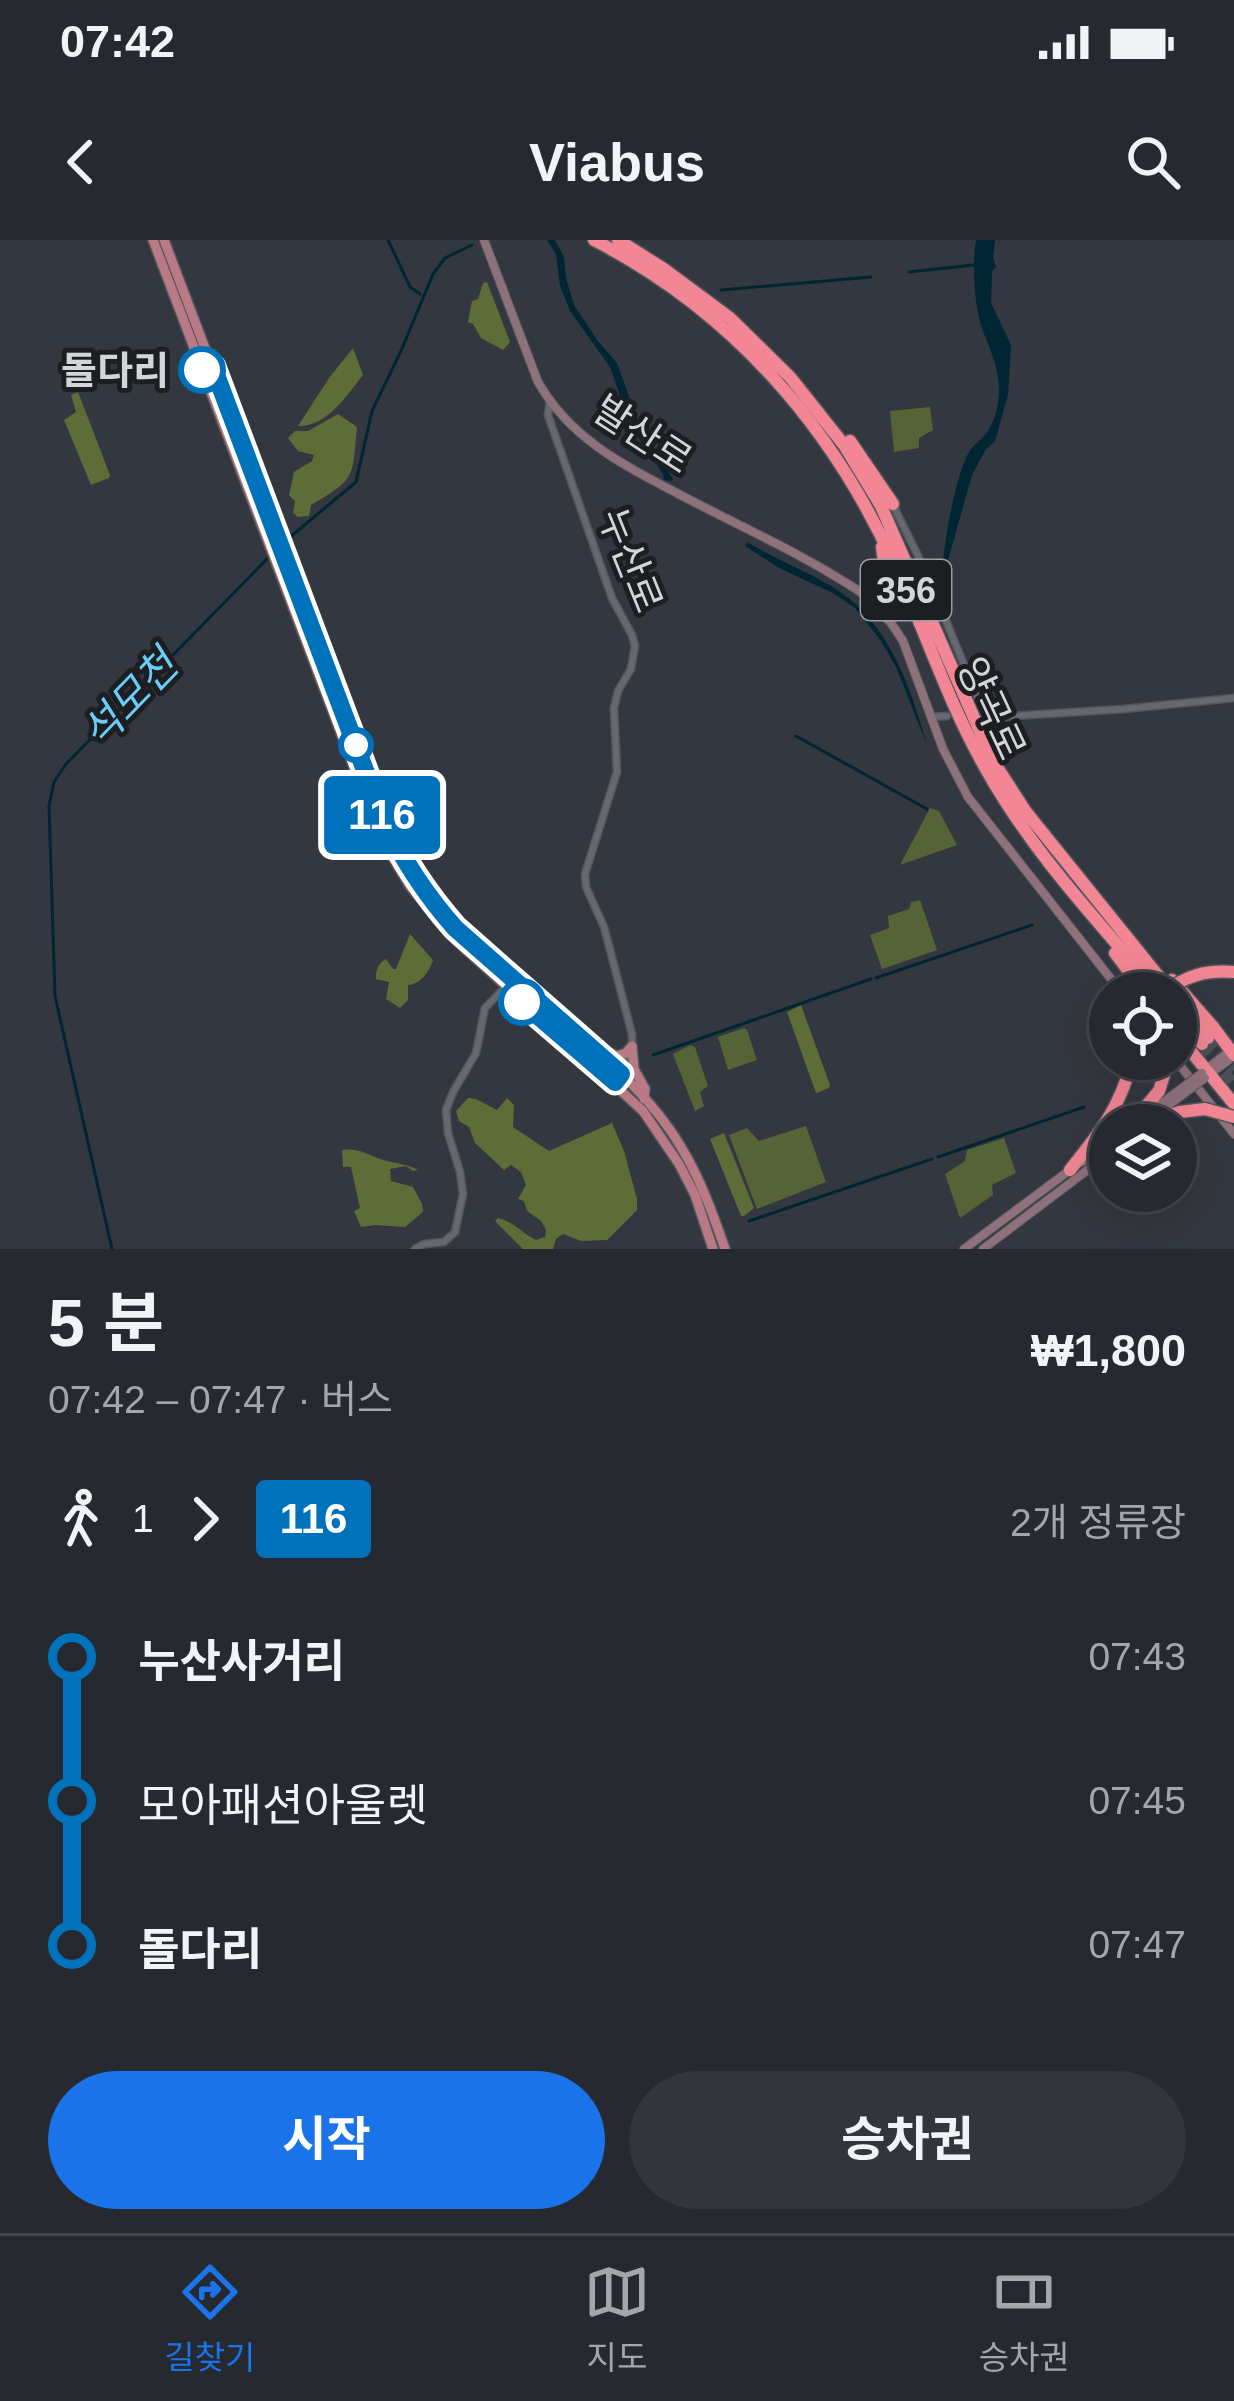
<!DOCTYPE html>
<html lang="ko">
<meta charset="utf-8">
<style>
:root{--surface:#26292f;--page:#32353b;--text:#f1f3f6;--muted:#a4a6aa;--line:#42454b;--accent:#1a73e8}
body{margin:0;font-family:Arial,"Noto Sans KR",sans-serif;background:var(--page);color:var(--text);height:100vh;display:flex;flex-direction:column;font-size:45px;white-space:nowrap}
*{box-sizing:border-box;margin:0}
p{font-size:39px;color:var(--muted)}
.icon{flex:none;width:66px;height:66px;fill:none;stroke:currentColor;stroke-width:2;stroke-linecap:round;stroke-linejoin:round}
.map{position:relative;height:1009px;overflow:hidden}
.drawer{display:flex;flex-direction:column;background:var(--surface);flex:1}
.drawer>*{flex:none}
.badge{padding:0 24px;border-radius:9px;font-size:42px;line-height:78px}
.fabs{position:absolute;left:1089px;top:732px;display:grid;gap:24px}
.fabs a{display:grid;place-items:center;width:108px;height:108px;border-radius:50%;background:var(--surface);box-shadow:0 12px 48px #0002,0 0 0 3px var(--line);font-size:60px}
.map>.badge{position:absolute;translate:-50% -50%;box-shadow:0 0 0 6px #fff}
.legs{display:flex;align-items:center;gap:18px;height:132px;padding:0 48px;font-size:39px}
.legs p{margin-inline-start:auto}
.overview{display:flex;align-items:center;justify-content:space-between;height:204px;padding:0 48px}
h1{font-size:66px;font-weight:700;line-height:90px}
.button{display:flex;gap:24px;margin-top:auto;padding:24px 48px}
.button a{flex:1;height:138px;border-radius:72px;background:var(--accent);color:#fff;font-size:48px;font-weight:700;line-height:138px;text-align:center}
.button a+a{background:var(--page);color:var(--text)}
ul{padding:0 48px;list-style:none}
li{display:flex;align-items:center;gap:42px;height:144px;font-size:45px}
li i{display:grid;place-items:center;width:18px;height:100%;margin:0 15px;background:currentColor}
li i::after{content:'';width:30px;height:30px;margin:-15px;border:9px solid;border-radius:50%;background:var(--surface)}
li p{margin-inline-start:auto}
li:first-child i{background:linear-gradient(#0000 50%,currentColor 0)}
li:last-child i{background:linear-gradient(currentColor 50%,#0000 0)}
.status{display:flex;justify-content:space-between;align-items:center;height:84px;padding:0 60px;background:var(--surface);direction:ltr}
.status svg{height:33px;fill:currentColor}
header{display:flex;justify-content:space-between;align-items:center;height:156px;padding:0 48px;background:var(--surface);font-size:54px;font-weight:700}
.menu{display:flex;justify-content:space-around;align-items:center;height:168px;border-top:3px solid var(--line);background:var(--surface);font-size:33px;color:var(--muted)}
.menu a{display:grid;justify-items:center;gap:6px}
.menu .active{color:var(--accent)}
.map>svg:first-child{display:block}
</style>
<div class="status"><b>07:42</b><svg viewBox="0 0 49 12"><path d="M0 12V9h3v3zM5 12V6h3v6zM10 12V3h3v9zM15 12V0h3v12zM26 1h20v11H26zM47 4h2v5h-2z"/></svg></div>
<header><svg class="icon" aria-label="back" viewBox="0 0 24 24"><path d="M15 5l-7 7 7 7"/></svg>Viabus<svg class="icon" aria-label="search" viewBox="0 0 24 24"><circle cx="10" cy="10" r="6"/><path d="M15 15l6 6"/></svg></header>
<div class="map">
<svg width="1234" height="1009" viewBox="0 0 1234 1009">
<rect width="100%" height="100%" fill="#33373f"/>
<path fill="#566336" d="M930 167 933 190 919 198V208L894 212 890 171Z
M930 568 939 571 957 605 900 625Z
M920 660 937 710 882 729 870 695 889 688 888 676 909 669 911 662Z
M744 788 747 790 757 820 728 830 718 797Z
M690 805 695 807 708 846 700 852 704 866 695 871 673 814Z
M806 886 826 942 757 969 729 895 747 888 759 901Z
M1004 898 1016 933 992 945 993 955 960 978 945 934 965 921 967 910Z"/>
<path fill="#5e6d37" d="M487 42 510 102 503 110 481 98 473 84 468 82 472 61 478 59 483 43Z
M353 108 363 135C346 156 327 187 298 186L329 138Z
M78 152 110 235 109 238 91 245 64 180 76 172 71 155Z
M338 174 357 187C352 238 357 238 311 265L309 276 298 277 293 273 295 261 289 255 294 232 312 221 314 215 298 211 288 198 295 191H308Z
M410 694 433 720C429 732 421 744 408 745V760L400 768 386 759 389 742 376 739C375 732 379 722 386 719L393 729H396Z
M801 765 830 845 829 848 816 853 787 772Z
M468 858 476 859 497 870 507 858 514 865 513 887 549 911 612 883 624 911 637 959V970L607 1000 581 1001 563 994 556 999 553 1009H523L495 981 498 978C514 982 522 993 536 1000L545 997 546 990 541 981 527 971 524 961 518 959 526 945 521 932 511 925 504 930 475 903 469 887 459 881 456 871Z
M724 893 754 968 744 976H741L710 899Z
M342 910C358 908 366 914 380 919 394 924 406 923 418 930L413 931 406 926 390 929 391 941 413 947 422 964 423 972 405 987 375 985 361 987 354 971 360 968 351 927H343Z"/>
<path fill="#002533" d="M547 0H555L564 17 566 38 574 65 598 101 617 123 641 190 673 239 672 241 664 240 663 234 631 186 610 127 570 71 560 46 556 14Z
M976 0H995L993 19 996 27 992 31 991 63 1011 105 1008 155 995 201 986 209 972 235 941 345C943 310 952 250 966 218 971 207 976 204 983 197 994 186 998 168 999 154 1000 130 991 112 983 91 974 68 972 24 976 0Z
M747 302C777 320 810 332 839 351 890 385 911 449 927 505L896 427 881 401 855 368 833 353 781 329 745 306Z"/>
<g fill="none" stroke-linecap="round" stroke-linejoin="round">
<path stroke="#002533" stroke-width="3" d="M388 0 410 47 420 54
M909 32 973 25
M721 50 871 37
M283 303 356 242 372 171 401 111 433 34 445 18 472 5
M796 496 927 569
M876 738 1032 685
M653 815 871 739
M938 917 1084 867
M749 981 932 919
M112 1009 55 756 49 566 54 542 66 524 272 314"/>
<path stroke="#4b4f56" stroke-width="12" stroke-dasharray="12 6" stroke-linecap="butt" d="M1208 798 1234 830
M1202 804 1234 845"/>
<g stroke="#52555b" stroke-width="9">
<path id="street" d="M550 161 548 175 612 358 632 395 635 406 631 429 618 451 614 468 617 532 585 634 586 647 604 687 632 794V806L615 842
M894 267 925 330 986 478
M931 477 947 476
M982 478 1124 469 1234 458
M415 1009 424 1004 444 1002 455 992 463 954 460 932 448 893 446 870 453 852 476 813 485 768 507 745"/>
</g>
<g stroke="#52555b" stroke-width="10">
<path id="secondary" d="M484 0 538 142C573 203 630 228 690 260 748 290 808 317 862 353
M876 340 862 353 891 383 903 401 943 509 968 557 1122 753
M1175 819 1234 894
M1206 829 1233 809
M1206 837 1234 816
M1138 881 1170 857
M1144 885 1174 861
M1082 922 1110 901
M964 1009 1070 930
M983 1009 1110 913"/>
</g>
<g stroke="#52555b" stroke-width="12">
<path id="primary" d="M153 0 381 598 410 646 458 702 643 871 679 924 695 955 713 1009
M164 0 383 578C403 618 425 654 455 688 480 711 505 734 531 756 584 801 645 846 681 907 700 938 713 974 725 1009
M632 806 634 829 645 849 644 859
M596 812H606L617 816 626 813 632 806"/>
</g>
<g stroke="#52555b" stroke-width="15">
<path id="highway" d="M594 0C730 70 830 183 893 321 925 389 948 463 986 529 1032 612 1098 681 1159 753
M618 0 664 29 730 78 790 137 844 205 881 266 993 521 1026 572 1172 753
M850 201 893 264
M882 307 884 322 876 340 893 341 901 349
M1115 713 1145 753
M1172 740 1214 788 1234 815
M1176 758 1208 798
M1176 773 1202 804
M1176 793 1234 864
M1130 885 1159 851 1169 819
M1150 885 1162 877 1180 872
M1070 930C1102 890 1119 869 1133 819"/>
</g>
<use href="#street" stroke="#646871" stroke-width="6"/>
<use href="#secondary" stroke="#8f717c" stroke-width="8"/>
<use href="#primary" stroke="#b97a86" stroke-width="9"/>
<use href="#highway" stroke="#f28694" stroke-width="12"/>
<g stroke="#52555b" stroke-width="10" stroke-linecap="butt">
<path id="secondary-bridge" d="M1170 857 1202 833
M1174 861 1205 838"/>
</g>
<g stroke="#52555b" stroke-width="15" stroke-linecap="butt">
<path id="highway-bridge" d="M1165 753C1185 735 1207 730 1234 732
M1180 872 1205 869 1234 877"/>
</g>
<use href="#secondary-bridge" stroke="#8f717c" stroke-width="8"/>
<use href="#highway-bridge" stroke="#f28694" stroke-width="12"/>
</g>
<g fill="none" stroke-linecap="round" stroke-linejoin="round">
<g stroke="#fff" stroke-width="27">
<path id="line-1" d="M202 130 213 127 383 578C402 619 425 654 455 688L621 834 615 842 522 762"/>
</g>
<use href="#line-1" stroke="#0072bc" stroke-width="18"/>
</g>
<g fill="#fff" stroke="#0072bc" stroke-width="6">
<circle cx="202" cy="130" r="21"/>
<circle cx="356" cy="505" r="15"/>
<circle cx="522" cy="762" r="21"/>
</g>
<g text-anchor="middle" stroke-width="10" stroke-linejoin="round" paint-order="stroke">
<rect fill="#1c1e22" stroke="#9c9ea3" stroke-width="3" x="861" y="320" width="90" height="60" rx="9"/>
<g font-size="36" font-weight="bold" fill="#d3d5da">
<text x="906" y="363">356</text>
</g>
<g font-size="39" font-weight="bold" fill="#d3d5da" stroke="#1c1e22" text-anchor="end">
<text x="169" y="144">돌다리</text>
</g>
<g font-size="39" fill="#d3d5da" stroke="#1c1e22">
<text transform="translate(643 194) rotate(33)" y="14">발산로</text>
<text transform="translate(631 320) rotate(68)" y="14">누산로</text>
<text transform="translate(992 468) rotate(65)" y="14">양곡로</text>
</g>
<g font-size="42" font-style="italic" fill="#6acdf8" stroke="#1c1e22">
<text transform="translate(129 459) rotate(-46)" y="15">석모천</text>
</g>
</g>
</svg>
<div class="fabs">
<a><svg class="icon" aria-label="locate" viewBox="0 0 24 24"><circle cx="12" cy="12" r="6"/><path d="M12 2v4M12 18v4M2 12h4M18 12h4"/></svg></a>
<a><svg class="icon" aria-label="layers" viewBox="0 0 24 24"><path d="M12 4l9 5-9 5-9-5zM3 14l9 5 9-5"/></svg></a>
</div>
<b class="badge" style="left:382px;top:575px;background:#0072bc;color:#fff">116</b>
</div>
<section class="drawer">
<div class="overview"><div><h1>5 분</h1><p>07:42 – 07:47 · 버스</p></div><b>₩1,800</b></div>
<div class="legs"><svg class="icon" aria-label="walk" viewBox="0 0 24 24"><circle cx="13" cy="4" r="2"/><path d="M13 8l-2 6 4 7M11 14l-3 7M7 12l3-4h3l4 4"/></svg>1<svg class="icon" aria-label="forward" viewBox="0 0 24 24"><path d="M9 5l7 7-7 7"/></svg><b class="badge" style="background:#0072bc;color:#fff">116</b><p>2개 정류장</p></div>
<ul>
<li><i style="color:#0072bc"></i><b>누산사거리</b><p>07:43</p></li>
<li><i style="color:#0072bc"></i><span>모아패션아울렛</span><p>07:45</p></li>
<li><i style="color:#0072bc"></i><b>돌다리</b><p>07:47</p></li>
</ul>
<div class="button"><a>시작</a><a>승차권</a></div>
</section>
<nav class="menu">
<a class="active"><svg class="icon" aria-label="directions" viewBox="0 0 24 24"><path d="M12 3l9 9-9 9-9-9zM9 14v-3h6M13 9l2 2-2 2"/></svg>길찾기</a>
<a><svg class="icon" aria-label="map" viewBox="0 0 24 24"><path d="M3 6l6-2 6 2 6-2v14l-6 2-6-2-6 2zM9 4v14M15 6v14"/></svg>지도</a>
<a><svg class="icon" aria-label="tickets" viewBox="0 0 24 24"><path d="M3 7h18v10H3zM15 7v10"/></svg>승차권</a>
</nav>
